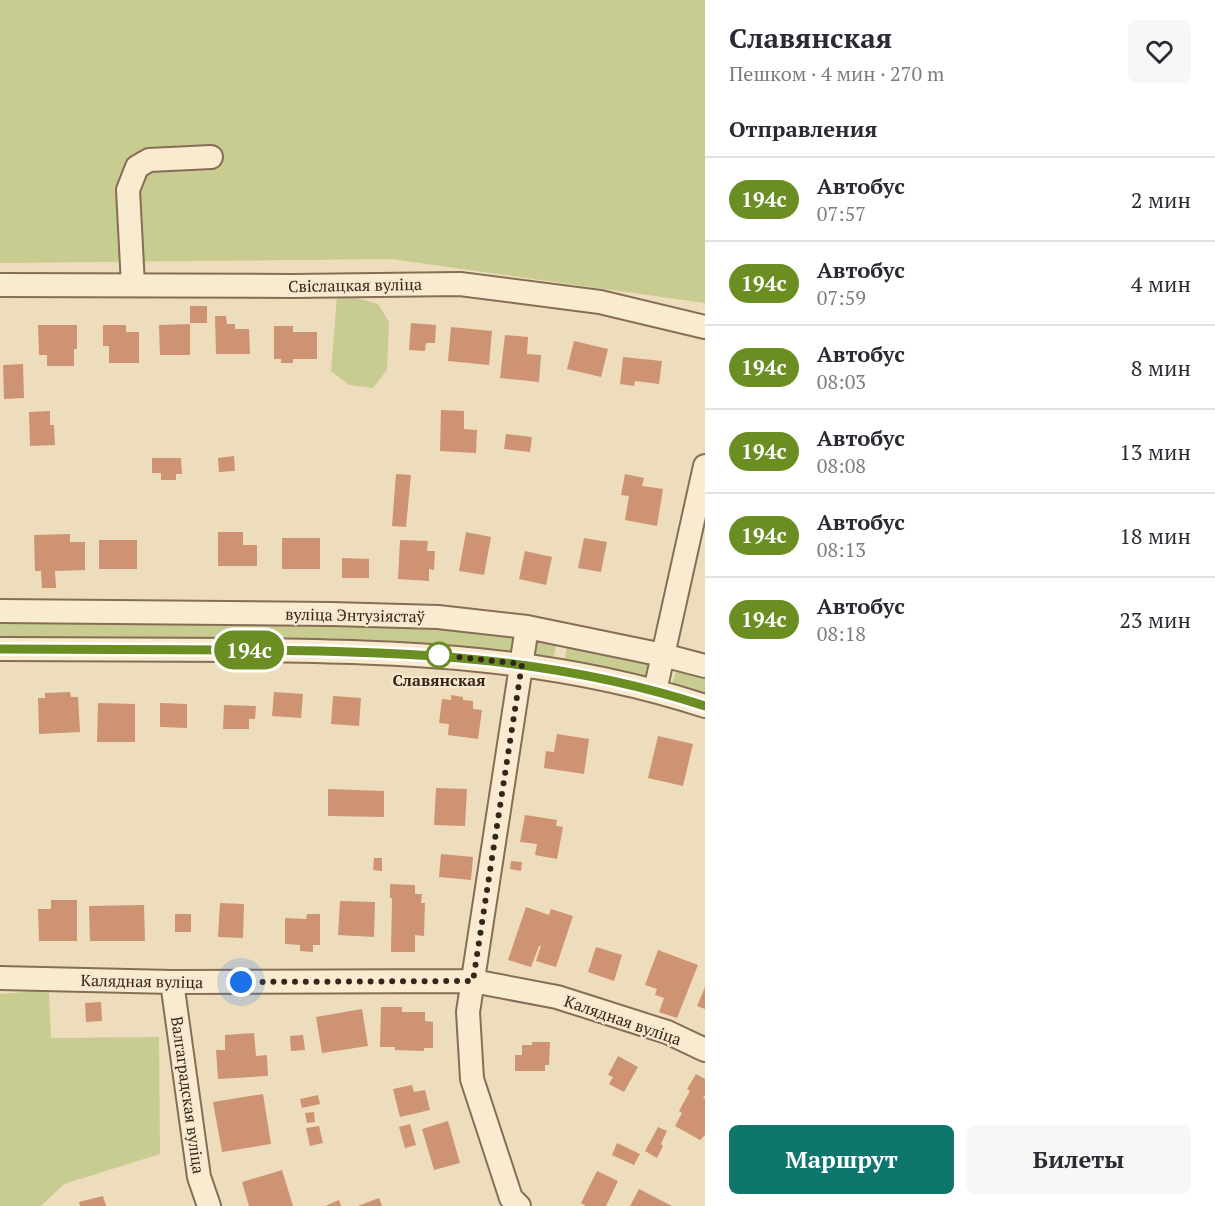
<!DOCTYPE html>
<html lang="ru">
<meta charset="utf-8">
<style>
:root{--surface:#fff;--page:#f7f7f7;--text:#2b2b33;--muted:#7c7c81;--line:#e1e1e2;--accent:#0f766e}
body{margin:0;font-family:"PT Serif",serif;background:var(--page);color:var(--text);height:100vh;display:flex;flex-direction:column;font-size:22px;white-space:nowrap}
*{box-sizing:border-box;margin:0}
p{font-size:20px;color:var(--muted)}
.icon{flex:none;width:33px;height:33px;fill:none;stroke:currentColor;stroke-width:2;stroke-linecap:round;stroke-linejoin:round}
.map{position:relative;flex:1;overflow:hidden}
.panel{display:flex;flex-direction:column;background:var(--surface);width:510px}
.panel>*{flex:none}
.badge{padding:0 12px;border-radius:20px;font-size:21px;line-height:39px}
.you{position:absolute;width:30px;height:30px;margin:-15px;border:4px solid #fff;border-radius:50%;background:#1a73e8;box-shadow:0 0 0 9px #1a73e833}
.map>.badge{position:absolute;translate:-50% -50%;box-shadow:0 0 0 3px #fff}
h2{padding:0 24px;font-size:22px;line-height:54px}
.round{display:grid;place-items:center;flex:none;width:63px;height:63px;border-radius:9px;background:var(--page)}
.headline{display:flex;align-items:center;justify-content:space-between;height:102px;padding:0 24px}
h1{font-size:28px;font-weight:700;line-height:45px}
.button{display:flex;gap:12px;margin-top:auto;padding:12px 24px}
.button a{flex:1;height:69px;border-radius:9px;background:var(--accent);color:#fff;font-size:24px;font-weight:700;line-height:69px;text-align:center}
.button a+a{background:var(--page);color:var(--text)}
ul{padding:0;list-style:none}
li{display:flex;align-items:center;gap:18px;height:84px;padding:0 24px;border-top:2px solid var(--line)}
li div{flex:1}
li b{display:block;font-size:22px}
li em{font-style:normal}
li .badge{min-width:66px;font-weight:700;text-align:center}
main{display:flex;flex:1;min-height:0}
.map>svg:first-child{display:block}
</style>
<main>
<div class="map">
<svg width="705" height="1206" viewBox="0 0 705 1206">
<rect width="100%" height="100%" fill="#eeddbd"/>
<path fill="#c8cc91" d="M0 0H705V303L391 259 0 263Z
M337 297 357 298 378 304 389 322 387 370 373 388 349 385 331 371Z
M0 621C171 622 342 618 512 635L516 639 512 652C342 636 171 640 0 640Z
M537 640H557L553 660C542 658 536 658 533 646Z
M568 642 654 664 651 676 643 678 564 662Z
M677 668 705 676V695L672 684Z
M49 990 51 1038 159 1037 160 1154 64 1184 41 1206H0V994Z"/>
<path fill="#cd9372" d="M190 306H207V323H190Z
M215 316H226L227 324H235V329H249L250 354H216Z
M411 323 436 325 435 343H426L425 351 409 350Z
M190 324V355H160L159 325Z
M38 325H77V349H74V366H47V355H39Z
M103 325H126V332H139V363H109V346H103Z
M274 326H293V332H317V359H293V363H281V359H274Z
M451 327 492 331 489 365 448 361Z
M505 335 528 337 527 354 541 355 539 382 500 378Z
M574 341 608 349 601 377 567 369Z
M623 357 662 361 659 384 635 381 634 386 620 384Z
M23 364 24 398 4 399 3 365Z
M441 410 464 411V429L477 430 476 453 440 451Z
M50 411V425H54L55 445 30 446 29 412Z
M506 434 532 437 530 452 504 449Z
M234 456 235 471 219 472 218 458Z
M152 458H181L182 474H176V480H161V473H152Z
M396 474 411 475 406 527 392 526Z
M625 474 644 478 642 486 663 489 657 526 625 520 629 496 621 495Z
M218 532H243V545H257V566H218Z
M466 532 491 537 484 575 459 571Z
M70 534V542H85V570L55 571 56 588H42L41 571H35L34 535Z
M282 538H320V569H282Z
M584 538 607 542 601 572 578 568Z
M99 540H137V569H99Z
M400 540 428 541 427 551H435L434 570 429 569V581L398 579Z
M525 551 552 557 546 585 519 579Z
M342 558 369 559V578H342Z
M70 692 71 697H78L80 732 39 734 38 698H45V693Z
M274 692 303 694 301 718 272 716Z
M451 695 463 697V700L473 701V709L482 710 478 739 448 735 449 724 439 723 442 699 451 700Z
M333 696 361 698 359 726 331 724Z
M98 703 135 704V742H97Z
M160 703 187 704V728L160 727Z
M224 705 256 706 255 719H249V729H223Z
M557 734 589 739 584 774 544 768 546 751 554 752Z
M658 736 693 744 683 786 648 778Z
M436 788 467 789 465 826 434 825Z
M328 789 384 791V817L328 816Z
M525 815 557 820 556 826 563 827 557 859 535 855 537 844 520 842Z
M441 854 473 857 471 880 439 877Z
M374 858H382V871L373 870Z
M511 861 522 862 521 871 510 869Z
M390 884 415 885V894H422L421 903H425L424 936 415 935V952H391L392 898H390Z
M51 900H77V941H39L38 909H51Z
M340 901 375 902 374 937 338 935Z
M220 903 244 904 243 938 218 937Z
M144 905 145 941H90L89 906Z
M526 907 549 915 551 909 573 916 556 967 536 961 541 946H539L531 967 508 960Z
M175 914H191V932H175Z
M307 914H320V945H313V952L300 951V945L285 944V918L306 919Z
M596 947 622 955 614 981 588 972Z
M658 950 698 965 677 1018 659 1012 664 998 655 995 657 989 645 985Z
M705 987V1009L697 1006Z
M101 1002 102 1021 86 1022 85 1003Z
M381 1007H402V1012H425V1021L433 1022V1048H424V1051L395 1050V1047H380Z
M362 1009 368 1046 322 1053 316 1017Z
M254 1033 256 1056 267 1055 268 1076 218 1079 216 1050H225V1035Z
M303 1035 305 1050 291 1051 290 1036Z
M532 1042H550L549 1065H545V1071H515V1055H522V1045H532Z
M618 1056 638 1067 624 1092 609 1084 613 1077 608 1075Z
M696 1074 705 1079V1095L703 1098 705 1099V1135L700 1140 675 1126 682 1113 679 1111 690 1091 687 1089Z
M412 1085 414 1092 425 1090 430 1110 400 1117 393 1089Z
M263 1094 271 1144 222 1152 213 1102Z
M318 1095 320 1104 302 1108 300 1099Z
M314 1112 315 1122 307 1123 305 1113Z
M448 1121 460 1163 434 1170 422 1129Z
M410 1124 416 1145 405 1148 399 1127Z
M319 1126 323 1143 310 1146 306 1128Z
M658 1127 667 1131 661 1144 663 1146 657 1158 645 1151Z
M617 1143 640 1154 634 1165 612 1155Z
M282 1170 293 1206H249L242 1182Z
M597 1171 618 1181 606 1206H586L581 1203Z
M639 1189 672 1206H630Z
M103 1196 106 1206H80L79 1202Z
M379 1198 382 1206H358Z
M339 1200 341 1206H325Z"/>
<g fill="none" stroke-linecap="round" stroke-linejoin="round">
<g stroke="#866d56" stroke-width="26">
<path id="minor" d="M0 285 293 286 460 284 600 302 705 327
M133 285 128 190 137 167 149 160 211 157
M0 611 332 614 438 617 527 627 663 655 705 666
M0 649C82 649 164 650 246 650 405 652 552 656 705 706
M655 691 705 466
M0 978 172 982 473 981 557 997 667 1032 705 1050
M172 982 199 1177 209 1206
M519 1206 511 1198 472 1079 468 1012 527 627"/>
</g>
<use href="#minor" stroke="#f9ebd0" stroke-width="22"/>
</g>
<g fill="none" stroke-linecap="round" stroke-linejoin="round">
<g stroke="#fff" stroke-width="14">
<path id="line" d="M0 649C80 649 161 650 241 650 401 651 552 656 705 706"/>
</g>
<use href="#line" stroke="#6b8e23" stroke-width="9"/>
<path stroke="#35261b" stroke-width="6" stroke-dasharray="0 10.8" d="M241 982 473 981 522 664 439 655"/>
</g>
<circle fill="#fff" stroke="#6b8e23" stroke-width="3" cx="439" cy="655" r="12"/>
<g text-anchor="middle" stroke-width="4.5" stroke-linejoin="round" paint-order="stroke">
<g font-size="16" fill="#35261b" stroke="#f5e8cc">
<text transform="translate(355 285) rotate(-1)" y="6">Свіслацкая вуліца</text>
<text transform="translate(355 615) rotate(1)" y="6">вуліца Энтузіястаў</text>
<text transform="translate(142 981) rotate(1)" y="6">Калядная вуліца</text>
<text transform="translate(623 1020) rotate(19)" y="6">Калядная вуліца</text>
<text transform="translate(188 1095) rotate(82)" y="6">Валгаградская вуліца</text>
</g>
<g font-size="16" font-weight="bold" fill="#35261b" stroke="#f5e8cc">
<text x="439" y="686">Славянская</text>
</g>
</g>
</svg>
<div class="you" style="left:241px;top:982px"></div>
<b class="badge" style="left:249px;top:650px;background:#6b8e23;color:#fff">194с</b>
</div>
<section class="panel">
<div class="headline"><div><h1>Славянская</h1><p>Пешком · 4 мин · 270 m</p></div><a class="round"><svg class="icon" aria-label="heart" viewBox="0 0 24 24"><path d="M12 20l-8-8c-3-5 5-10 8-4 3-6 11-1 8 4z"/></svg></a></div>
<h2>Отправления</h2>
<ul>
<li><span class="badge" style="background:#6b8e23;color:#fff">194с</span><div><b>Автобус</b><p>07:57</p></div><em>2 мин</em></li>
<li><span class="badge" style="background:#6b8e23;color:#fff">194с</span><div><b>Автобус</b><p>07:59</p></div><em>4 мин</em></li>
<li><span class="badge" style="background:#6b8e23;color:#fff">194с</span><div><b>Автобус</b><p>08:03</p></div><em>8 мин</em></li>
<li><span class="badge" style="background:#6b8e23;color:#fff">194с</span><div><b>Автобус</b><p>08:08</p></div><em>13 мин</em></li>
<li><span class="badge" style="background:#6b8e23;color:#fff">194с</span><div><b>Автобус</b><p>08:13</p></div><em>18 мин</em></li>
<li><span class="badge" style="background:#6b8e23;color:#fff">194с</span><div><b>Автобус</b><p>08:18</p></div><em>23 мин</em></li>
</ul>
<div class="button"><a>Маршрут</a><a>Билеты</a></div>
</section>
</main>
